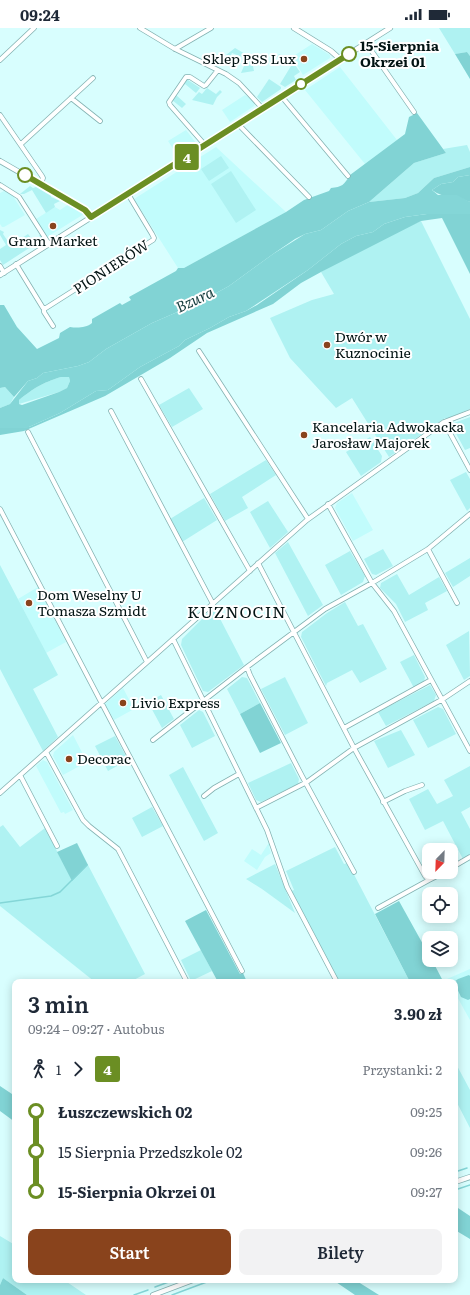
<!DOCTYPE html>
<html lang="pl">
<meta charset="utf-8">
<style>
:root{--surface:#fff;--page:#f2f2f3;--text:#1f2937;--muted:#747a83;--accent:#89431c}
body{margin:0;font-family:Literata,serif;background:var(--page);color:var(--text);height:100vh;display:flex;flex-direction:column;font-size:15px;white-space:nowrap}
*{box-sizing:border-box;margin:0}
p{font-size:13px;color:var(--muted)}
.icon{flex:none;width:22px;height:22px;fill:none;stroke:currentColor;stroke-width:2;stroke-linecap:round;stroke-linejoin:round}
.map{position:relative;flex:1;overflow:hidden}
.drawer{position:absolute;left:12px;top:951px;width:446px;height:304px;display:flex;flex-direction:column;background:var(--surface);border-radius:8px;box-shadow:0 2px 10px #0003}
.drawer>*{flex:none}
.badge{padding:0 8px;border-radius:3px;font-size:14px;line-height:26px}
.needle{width:26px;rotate:203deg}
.fabs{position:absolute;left:422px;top:815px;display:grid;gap:8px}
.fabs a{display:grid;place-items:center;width:36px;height:36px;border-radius:8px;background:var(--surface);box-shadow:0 2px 10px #0003;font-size:20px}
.map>.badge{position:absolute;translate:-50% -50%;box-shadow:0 0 0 2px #fff}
.legs{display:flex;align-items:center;gap:6px;height:44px;padding:0 16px;font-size:13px}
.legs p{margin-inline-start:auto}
.summary{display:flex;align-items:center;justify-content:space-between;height:68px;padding:0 16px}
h1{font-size:22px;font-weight:600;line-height:30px}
.action{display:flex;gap:8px;margin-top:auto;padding:8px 16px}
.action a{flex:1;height:46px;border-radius:8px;background:var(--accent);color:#fff;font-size:16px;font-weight:600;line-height:46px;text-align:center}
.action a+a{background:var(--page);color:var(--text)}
ul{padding:0 16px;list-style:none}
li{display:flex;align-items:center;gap:14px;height:40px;font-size:15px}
li i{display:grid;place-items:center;width:6px;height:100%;margin:0 5px;background:currentColor}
li i::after{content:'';width:10px;height:10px;margin:-5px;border:3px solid;border-radius:50%;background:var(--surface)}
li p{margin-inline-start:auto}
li:first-child i{background:linear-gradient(#0000 50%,currentColor 0)}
li:last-child i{background:linear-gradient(currentColor 50%,#0000 0)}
.status{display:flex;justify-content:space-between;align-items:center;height:28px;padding:0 20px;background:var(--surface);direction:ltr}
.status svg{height:11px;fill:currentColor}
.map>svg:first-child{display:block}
</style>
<div class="status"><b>09:24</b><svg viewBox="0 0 49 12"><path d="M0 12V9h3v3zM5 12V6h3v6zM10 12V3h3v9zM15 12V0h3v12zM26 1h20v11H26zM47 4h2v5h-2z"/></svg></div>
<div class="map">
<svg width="470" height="1267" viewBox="0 0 470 1267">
<rect width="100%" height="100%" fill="#d8fefe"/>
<path fill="#c1fcfc" d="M312 16 330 27V30L303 47 292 29Z
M340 39 397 112 365 136 305 62Z
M245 67 255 74 254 78 230 94 222 82Z
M186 102 196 115 177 127 168 113Z
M216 119 286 184 184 240H178L134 171Z
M4 163 13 168 25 187 4 199H2L0 196V165Z
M69 176 84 186 47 209 36 191 55 179 60 182Z
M352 465 373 502 353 513 335 480 337 475Z
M38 559 66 614 46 625 18 571Z
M123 660 134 681 114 692 105 676Z
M73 707 87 734 63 747 53 728 54 724Z
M43 732 47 734 73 782 65 786 64 784 61 785 36 738Z
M270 813 271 816 269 819 271 825 265 829 257 842 244 833 252 821 261 827Z
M470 941V992L455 965V954H449L447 951Z"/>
<path fill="#aff2f2" d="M439 0H470V28L467 24 455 26Z
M235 20 254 31 252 34 254 43 241 45 247 31 232 25 230 29 226 27Z
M279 26 293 34 300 44 294 48 296 52 285 59 280 56 291 38 277 29Z
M269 51 281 59V61L262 74 257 69Z
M185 52H188L200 60 196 65 185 56 176 67 186 76 182 80 172 72Z
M207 60 216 66 220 62 222 64 217 69 213 77 192 72 199 64 202 66Z
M467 117 470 124V139L434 150 418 165 405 170 369 174 414 135 446 125 443 121Z
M221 128 229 140 209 153 201 141Z
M231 143 256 182 236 195 211 156Z
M30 158 33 160 36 159 51 168V169L60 173 54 176 55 179 46 185 32 162 24 166H20Z
M421 193 470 291V381L446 391 445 390 389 429 352 370 336 380 290 330 270 290 312 272 334 266 321 244 359 219Z
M0 202 4 204 3 206 9 215 13 216 28 206 34 214 41 211 39 207H41L43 211 3 237 0 232V221L6 217 0 207Z
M61 349H69L70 353 67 360 59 364 19 376V372C34 360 42 355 61 349Z
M5 359 14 369 10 376 0 380V360Z
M189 360 203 381 172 399 159 377Z
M470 389V420L465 422 453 400 454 395Z
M370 409 382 428 381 434 361 448 346 424Z
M266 432 276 447 242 469 248 480 225 493 210 466Z
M466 444 470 451V480L467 483 450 452Z
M204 470 217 492 182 514 170 491Z
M268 473 288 504 270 520 250 484Z
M288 514 323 577 308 588 275 525Z
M383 521 393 538 376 547 372 546 364 531Z
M350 523 365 548 363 554 341 567 325 537Z
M470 530V548L453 559 445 545Z
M0 537 58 647 33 661 58 709 43 723 0 641Z
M397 546 409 567 439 549 447 563 425 575 428 582 405 594 396 576 380 560 381 555Z
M345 574 358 598 363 596 387 641 360 655 352 642 327 655 326 658 301 609 302 604 327 585Z
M214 579 244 637 208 664 203 663 181 617 182 611Z
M469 603 470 648 464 652 446 617Z
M414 627 425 649 424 654 414 660 400 634Z
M242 649 247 650 260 675 240 686 227 661Z
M285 649 308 695 285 707 261 661Z
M430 657 436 667 434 673 386 698 378 684Z
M161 667 174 691 162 700 148 674Z
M438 679 443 681 456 706 428 720 413 692Z
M199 682 203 684 215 708 192 720 180 697Z
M401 702 415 727 388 740 374 713Z
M115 708 128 732 108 743 95 718Z
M291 735 299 751 298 756 261 774 256 772 248 755Z
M470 738V779L461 784 470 801V827L463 831 443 793 425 802 409 771 428 761 437 776 453 768 444 752Z
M183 739 218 805 204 813 169 747Z
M152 779 163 798 142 809 132 790Z
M3 797 20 819 45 800 72 852 88 837 145 946 130 954H95L0 878V799Z
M335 819 344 836 348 835 410 954H339L291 863 294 862 286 843Z
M275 836 295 885 262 861 246 851Z
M201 922 212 943 191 953 181 932Z
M455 1034 470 1062V1100L455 1071Z
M0 1208 15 1217V1252H64L86 1267H27L3 1250 0 1257Z"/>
<path fill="#81d3d4" d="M467 24 470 28V51L455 26Z
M417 85 446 125 414 135 369 174 348 183 321 202 305 206 295 211 273 226 229 258 198 275 152 295 106 321 89 334 78 338 43 345 37 350 28 353 14 369 5 359 0 360V277H4L17 299 37 321 59 310 60 305 70 299C77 300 86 300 92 295V291L120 275 122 277 131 272 129 269 176 243 178 240H184L286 184 304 172 329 163 331 160C342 159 344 157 350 147L405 106 409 89Z
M470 147V174C458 168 443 171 432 162L441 156 453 154 458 149Z
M427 186H470V246L442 190 421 193 321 244 301 255 273 276 207 305 170 330 105 368 24 403 0 407V400L29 399 60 385 96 363 108 362 140 339 179 318 185 312 210 300 229 289 246 283 257 277 308 242 341 216 356 208 373 204 384 196 405 189Z
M260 675 281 715 260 725 240 686Z
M77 815 88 837 72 853 57 824Z
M399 873 429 927V932H432L443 953 410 954 375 886Z
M206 882 240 946 243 945 247 954H218L185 893Z
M0 1058 15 1068V1094L0 1083Z
M455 1178 470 1188V1211L455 1202Z
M3 1250 27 1267H0V1257Z
M333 1252H355L379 1267H355Z"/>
<path fill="#84d6d7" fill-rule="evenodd" d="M470 139V147L458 149 453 154 441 156 432 162 438 167H457L470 174V186H427L405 189 384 196 373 204 356 208 341 216 308 242 246 283 229 289 210 300 185 312 179 318 140 339 108 362 96 363 60 385 29 399 24 400H0V380L10 376 28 353 37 350 43 345 78 338 89 334 106 321 152 295 198 275 229 258 273 226 305 206 321 202 348 183 369 174 405 170 418 165 434 150ZM61 349H69L70 353 67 360 59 364 22 377 19 376V372C34 360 42 355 61 349Z
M469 947 470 948V971L468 972 461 969 454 954 458 951Z"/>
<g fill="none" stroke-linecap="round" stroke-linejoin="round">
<path stroke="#84d6d7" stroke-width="1.5" d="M0 875 51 868 60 864 87 837
M455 1144 467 1140
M455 1162 470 1157
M155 1259 174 1252
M134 1267 148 1262
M172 1267 212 1252"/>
<g stroke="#84b2b2" stroke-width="5.5">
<path id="minor" d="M140 0 175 21 226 46 239 55 263 81
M366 15 414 84
M175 21 211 0
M0 32 34 0
M282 69 348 148
M71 70 100 93
M0 87 42 148 43 150 41 156
M238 96 309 169
M21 116 93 50
M205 117 170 77 169 74 186 49H190L204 58 206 57 218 42
M0 157 19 169 49 216
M16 236 43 280H46L153 212 154 210 152 206 128 166
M0 238 4 245
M44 280V284L53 298
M199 323 308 491
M141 351 250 543
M111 383 213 576
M444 394 470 442
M28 404 147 634
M328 476 372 555 428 521 470 486
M0 481 242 943
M428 521 457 575
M258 535 354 720 443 671 470 653
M173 611 267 802 287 859 337 954
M247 639 250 647 302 748 354 844
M344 700 431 652
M153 712 247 639 325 581 372 555 394 583 470 723
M46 724 83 792 89 798 118 821 187 954
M20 747 57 818
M0 765 307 492 444 394 470 384
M204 768 214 760 239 746
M383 774 405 763 422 757
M256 780 307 754 354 720 425 848 429 852 378 880
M451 840 470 829
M429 852 445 844"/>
</g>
<g stroke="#84b2b2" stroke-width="6">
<path id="tertiary" d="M294 0 331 23 340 31
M0 133 85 182 91 189
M0 247 390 0
M455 1154 470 1149
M153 1267 193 1252"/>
</g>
<use href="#minor" stroke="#fff" stroke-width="4"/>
<use href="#tertiary" stroke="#fff" stroke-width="4.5"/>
</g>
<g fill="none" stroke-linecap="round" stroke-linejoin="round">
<g stroke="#fff" stroke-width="9">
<path id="line-1" d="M25 147 85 182 91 189 349 26"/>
</g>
<use href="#line-1" stroke="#6b8e23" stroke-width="6"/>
</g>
<g fill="#fff" stroke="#6b8e23" stroke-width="2">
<circle cx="349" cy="26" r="7"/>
<circle cx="301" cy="56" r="5"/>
<circle cx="25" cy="147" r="7"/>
</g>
<g fill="#89431c" stroke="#fff" stroke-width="1.5">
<circle cx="304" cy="31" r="4"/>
<circle cx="53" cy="198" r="4"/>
<circle cx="327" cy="317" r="4"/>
<circle cx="304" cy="407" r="4"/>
<circle cx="29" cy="575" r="4"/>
<circle cx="123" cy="675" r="4"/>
<circle cx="69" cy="731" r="4"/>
</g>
<g text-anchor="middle" stroke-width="4" stroke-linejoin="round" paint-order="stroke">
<g font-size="14" font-weight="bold" fill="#021313" stroke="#fff" text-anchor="start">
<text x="360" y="23">15-Sierpnia<tspan x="360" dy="16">Okrzei 01</tspan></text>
</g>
<g font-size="14" fill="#021313" stroke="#fff" text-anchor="start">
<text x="296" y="36" text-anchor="end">Sklep PSS Lux</text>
<text x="53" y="218" text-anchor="middle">Gram Market</text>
<text x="335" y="314">Dwór w<tspan x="335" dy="16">Kuznocinie</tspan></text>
<text x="312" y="404">Kancelaria Adwokacka<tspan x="312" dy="16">Jarosław Majorek</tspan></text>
<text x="37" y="572">Dom Weselny U<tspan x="37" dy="16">Tomasza Szmidt</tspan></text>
<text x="131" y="680">Livio Express</text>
<text x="77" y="736">Decorac</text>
</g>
<g font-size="14" fill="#021313" stroke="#fff">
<text transform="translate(111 239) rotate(-33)" y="5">PIONIERÓW</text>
</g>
<g font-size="15" font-style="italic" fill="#153c3d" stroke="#fff">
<text transform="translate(195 272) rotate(-25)" y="5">Bzura</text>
</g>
<g font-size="16" letter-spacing="1" fill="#021313" stroke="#fff">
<text x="237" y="590">KUZNOCIN</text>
</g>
</g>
</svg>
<div class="fabs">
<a><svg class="needle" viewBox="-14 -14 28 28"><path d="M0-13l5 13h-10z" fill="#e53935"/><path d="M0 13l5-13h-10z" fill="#747a83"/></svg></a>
<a><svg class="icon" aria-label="locate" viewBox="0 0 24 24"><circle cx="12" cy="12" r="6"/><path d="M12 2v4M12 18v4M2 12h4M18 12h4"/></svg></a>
<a><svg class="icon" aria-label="layers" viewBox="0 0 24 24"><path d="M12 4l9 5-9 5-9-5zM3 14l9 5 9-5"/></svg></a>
</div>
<b class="badge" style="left:187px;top:129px;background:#6b8e23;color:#fff">4</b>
<section class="drawer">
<div class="summary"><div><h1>3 min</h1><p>09:24 – 09:27 · Autobus</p></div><b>3.90 zł</b></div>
<div class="legs"><svg class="icon" aria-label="walk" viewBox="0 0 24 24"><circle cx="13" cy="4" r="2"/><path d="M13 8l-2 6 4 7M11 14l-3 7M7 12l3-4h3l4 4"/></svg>1<svg class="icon" aria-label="forward" viewBox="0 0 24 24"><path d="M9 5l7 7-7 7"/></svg><b class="badge" style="background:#6b8e23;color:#fff">4</b><p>Przystanki: 2</p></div>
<ul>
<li><i style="color:#6b8e23"></i><b>Łuszczewskich 02</b><p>09:25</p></li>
<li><i style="color:#6b8e23"></i><span>15 Sierpnia Przedszkole 02</span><p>09:26</p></li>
<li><i style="color:#6b8e23"></i><b>15-Sierpnia Okrzei 01</b><p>09:27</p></li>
</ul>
<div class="action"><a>Start</a><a>Bilety</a></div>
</section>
</div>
